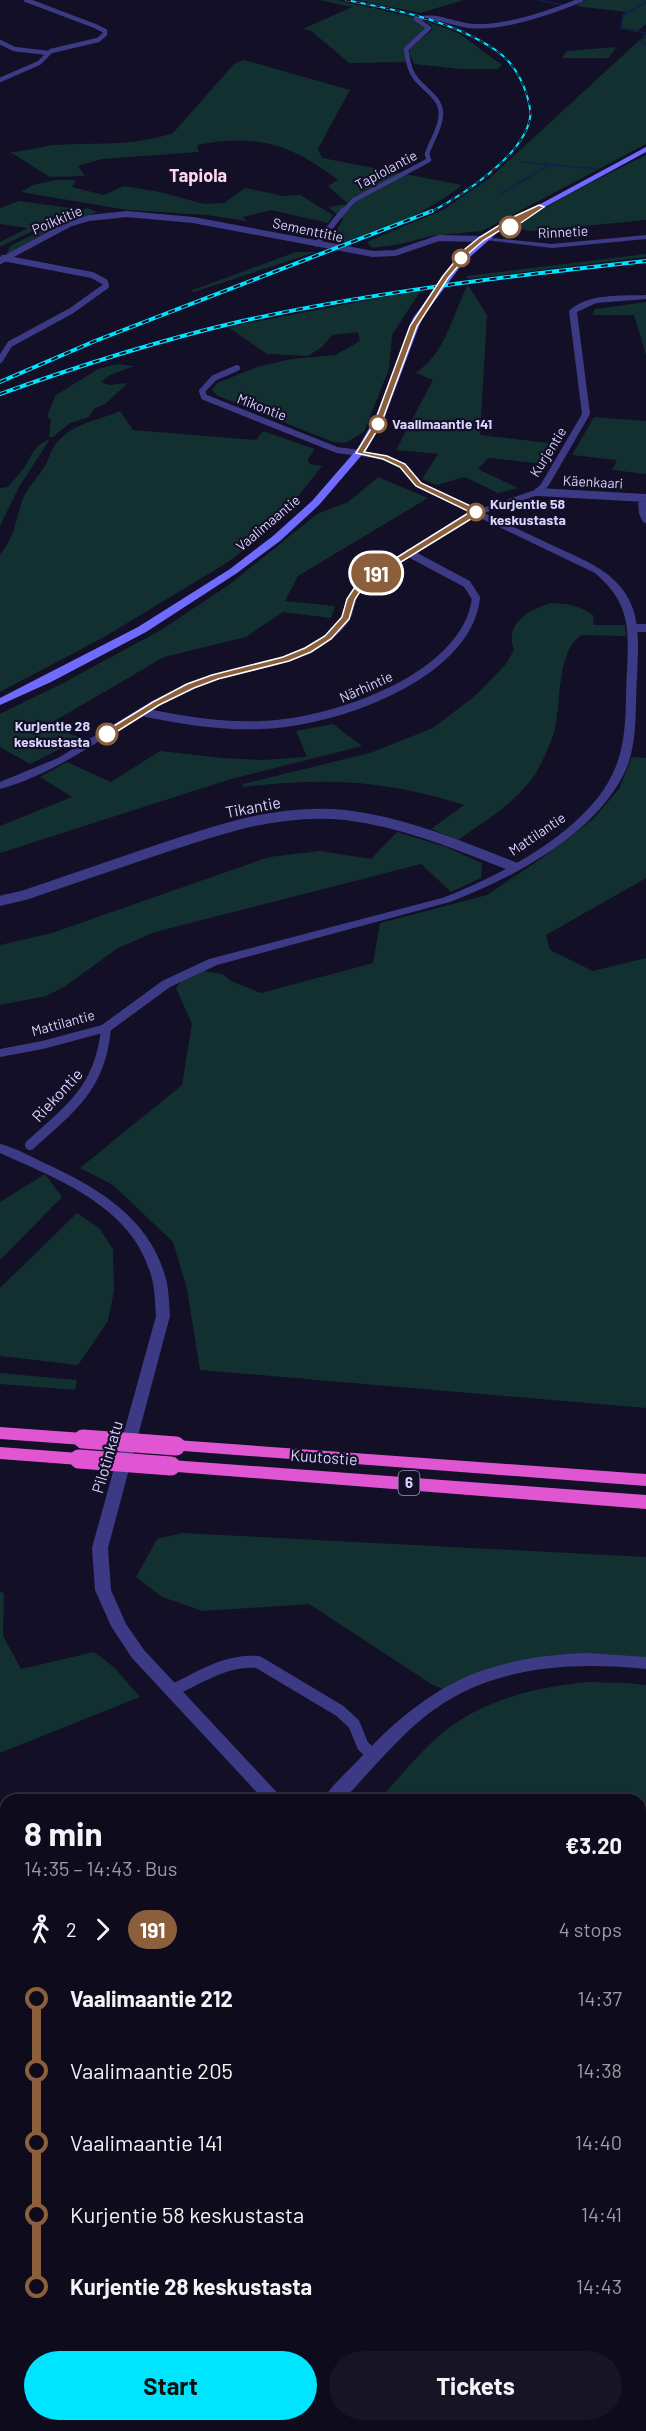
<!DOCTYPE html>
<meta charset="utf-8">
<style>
:root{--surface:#0e0b1c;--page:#171425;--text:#f1f3f6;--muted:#9b9ba3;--line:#2e2b3b;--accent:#00e5ff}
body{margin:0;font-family:Barlow,sans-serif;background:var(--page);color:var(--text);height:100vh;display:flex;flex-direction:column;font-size:22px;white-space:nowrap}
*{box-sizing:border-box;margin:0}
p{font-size:20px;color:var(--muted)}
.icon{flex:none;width:33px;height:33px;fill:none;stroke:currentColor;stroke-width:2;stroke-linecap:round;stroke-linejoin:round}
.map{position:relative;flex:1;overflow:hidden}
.sheet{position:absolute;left:0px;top:1794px;width:646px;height:638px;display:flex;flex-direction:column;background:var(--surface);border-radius:18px 18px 0 0;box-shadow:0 2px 4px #0004,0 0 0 2px var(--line)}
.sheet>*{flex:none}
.badge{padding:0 12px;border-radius:20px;font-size:21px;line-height:39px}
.map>.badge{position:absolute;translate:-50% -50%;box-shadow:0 0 0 3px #fff}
.legs{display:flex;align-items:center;gap:9px;height:66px;padding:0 24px;font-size:20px}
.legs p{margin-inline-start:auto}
.headline{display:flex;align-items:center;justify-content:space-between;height:102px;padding:0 24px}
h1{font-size:33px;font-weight:700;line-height:45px}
.primary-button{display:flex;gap:12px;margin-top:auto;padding:12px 24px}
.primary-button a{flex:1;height:69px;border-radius:36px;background:var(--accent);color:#111;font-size:24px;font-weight:700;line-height:69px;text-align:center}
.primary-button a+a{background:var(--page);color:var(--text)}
ul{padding:0 24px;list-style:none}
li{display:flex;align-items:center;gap:21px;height:72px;font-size:22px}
li i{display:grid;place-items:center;width:9px;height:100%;margin:0 8px;background:currentColor}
li i::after{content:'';width:15px;height:15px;margin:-8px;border:4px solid;border-radius:50%;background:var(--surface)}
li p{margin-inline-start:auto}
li:first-child i{background:linear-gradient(#0000 50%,currentColor 0)}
li:last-child i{background:linear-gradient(currentColor 50%,#0000 0)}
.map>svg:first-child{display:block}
</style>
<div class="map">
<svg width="646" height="2431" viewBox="0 0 646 2431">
<rect width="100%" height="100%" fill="#130f26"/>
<path fill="#12302f" d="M319 0H337L417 18 414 20 427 27 404 48 407 62 349 63 310 30 303 29 352 7Z
M357 0H464L420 13Z
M586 0H646V24L636 32 621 28 623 15 626 12 575 6Z
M421 19 460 34 502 65 497 69H459L414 64 409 52 410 48 432 30V26Z
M646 34V144L482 231 431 236 401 244 372 248 367 242 443 210 491 177Z
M617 47 608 58H562L567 51Z
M244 60 350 90 319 147H317L322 158 462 185C426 214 388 227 345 243L332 238 343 219 328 207 348 204 328 186 338 180C289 143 257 134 197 145L199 152 102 159 78 166 85 176 50 177 10 152C25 152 41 146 56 145 100 142 129 147 173 133L234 64Z
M646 155V220L533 231 519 229 507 239H505C516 218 620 168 646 155Z
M55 180H76L72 187 104 195 124 186 160 192 204 204 224 203 245 188 284 196 300 195 333 215 328 223 271 210 243 217 246 221 207 215 127 210 21 192 33 185Z
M19 201 78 209 0 247V242L28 228 0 224V208Z
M87 208 98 212 59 225 7 254 10 246Z
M296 252H316L194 292 190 291Z
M646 254V257L467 279V276Z
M468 285 487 315 480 435 558 444 545 464 488 458 478 469 518 488 498 493 465 477 437 485 422 479 438 454 396 450 433 380 416 373C448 349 450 319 468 285Z
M421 290 392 335 389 369 364 432 345 443 333 442 218 396 212 390 217 383 257 367 291 359 335 355 360 341 358 332 332 335 322 347 308 356 267 354 228 327Z
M646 302V355L634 315H592L595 309Z
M117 364 134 366 110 375 101 382 109 385 128 383 105 404 94 409 89 417 70 423 53 437H49L51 420 47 416 56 395 98 369Z
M120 411 133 430 256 440 263 431 315 449 308 459 310 464 322 466 284 514 267 532 228 562 106 636 0 692V554C14 539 15 522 21 504 25 490 35 481 43 469 48 462 50 452 55 445 71 423 97 421 120 411Z
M594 417 646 421V474L612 470 617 460 572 455Z
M50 439 19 487 0 526V488L8 487C13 480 23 471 27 463 32 453 38 443 50 439Z
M378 477 428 498 298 576 285 601 335 606 331 618 283 612 246 637 164 657 46 726 82 738 30 764 0 747V714L65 682 161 630 230 584 317 514 348 502Z
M551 603C567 604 579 605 593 615L594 625H625L626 636 581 635C557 651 561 702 555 729 551 744 541 766 532 779 512 805 484 822 458 840L431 829 464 805C385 780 326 777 243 787V784L370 753 433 728 476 695 506 664 514 650C504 624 528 610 551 603Z
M333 724 362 746 231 779 0 853V826L72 797 40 777 67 762 111 782 160 751 223 758 262 760 307 757 296 731Z
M632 757 646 758V878L546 935 550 950 593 971 646 958V1408L200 1370 187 1289 173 1242 113 1185 80 1168 182 1085 192 1024 176 988 186 975 204 971 223 974 231 981 261 993 373 963 380 923 487 895 542 858 593 819 619 789Z
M397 832 446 847 482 863 481 878 451 892 421 864 155 932 118 948 64 987 46 996 0 1005V945L52 933 269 857 320 851 371 859Z
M45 1174 62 1197 0 1260V1202Z
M77 1213 99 1228 113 1249 114 1291 108 1321 78 1365 0 1356V1288Z
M0 1373 77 1380 75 1390 0 1384Z
M182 1533 646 1557V1663L572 1658 450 1692 433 1685 309 1604 203 1611 162 1597 136 1577 157 1539Z
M0 1592 4 1593 3 1636 21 1669 94 1652 114 1667 140 1697 0 1753Z
M588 1682 628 1683 646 1685V1870L641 1869 640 1800H379C400 1777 425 1745 450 1727 492 1697 538 1687 588 1682Z
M641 1891 646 1894V1978H641Z
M641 2095H646V2158L641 2159Z
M0 2226H6V2426H265V2431H0Z"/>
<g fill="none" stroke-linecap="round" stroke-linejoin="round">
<path stroke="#0c2248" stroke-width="1.5" d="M538 0 563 5
M646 2 623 15 621 28 646 33
M646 36 640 41 646 45
M522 162 598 169
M500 194 549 165"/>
<path fill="#0a7a92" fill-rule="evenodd" d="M640 2264 646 2266V2320L640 2318Z
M646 2329V2384L640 2387V2332Z
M401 2426H461L463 2431H403Z
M469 2426H524L522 2431H467Z"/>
<path stroke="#3d3a85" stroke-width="4.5" d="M0 42 14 49 48 53
M0 80 39 63 51 51 98 40 105 34V31L95 26 26 0
M342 213 354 200 429 160 427 154C431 141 441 128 441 114 441 96 422 89 414 76 408 68 408 58 406 49L429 28 416 19C437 14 451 24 471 26 503 29 552 12 581 0"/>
<path stroke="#3d3a85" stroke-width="6" d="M317 244 343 211
M0 261 69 224 89 218 127 214 193 220 373 254 395 253 439 238 482 239
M0 360 10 344 71 311 106 286 105 282 92 275 3 258
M237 368 214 378 202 391 204 397 337 450 359 453"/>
<path stroke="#3d3a85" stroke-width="8" d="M538 492 646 498
M642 498 643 513 646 519
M633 628H646
M142 712C181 720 221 727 261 725 329 724 467 678 476 598L467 584 409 553
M301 814H330"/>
<path stroke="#3d3a85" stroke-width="10" d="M0 901 25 895C68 880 111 866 154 851 217 830 278 808 345 815 404 822 459 845 514 867
M30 1145C71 1108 101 1087 106 1028"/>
<path stroke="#3d3a85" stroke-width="12" d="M171 1691C199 1678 226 1659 258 1662L340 1711 354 1724 363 1746 374 1756"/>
<path fill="#3d3a85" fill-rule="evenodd" d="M646 235V239L552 248 478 239 482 237 552 244Z
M646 295V299L596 303 577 312 590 414 549 485 541 494 484 513C508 524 531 535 554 546 579 558 606 567 623 590 642 615 638 648 637 677 635 707 638 739 627 767 599 833 513 878 450 902L217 965 170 987 110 1031 43 1049 0 1057V1049L42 1041 102 1025 162 981 209 959 442 898C502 875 592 829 616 766 628 736 625 702 627 671 629 628 630 603 595 573L476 516 372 580C368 584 362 588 359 593 356 599 354 608 352 615 349 624 339 633 332 639 300 664 258 668 220 679 141 702 80 767 0 789V782L58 758 152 701 187 684 211 675 283 657 305 648 325 635 341 617 350 592 366 576 469 512 416 487 400 468 383 460 356 455V451L388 456 406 464 422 483 477 510 535 490 541 484 582 414 569 311C587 293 622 296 646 295Z
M0 1144C17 1148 35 1159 51 1166 102 1190 151 1221 166 1279 169 1291 169 1304 170 1316L108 1548 111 1590 126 1624 144 1650 284 1800H264L132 1658 111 1626 95 1590 92 1548 156 1316C155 1304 155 1291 152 1279 135 1208 60 1180 0 1153Z
M586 1653 646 1657V1669C567 1661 487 1666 423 1718 394 1742 369 1773 343 1800H323C332 1784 351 1769 363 1755 431 1683 487 1657 586 1653Z
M0 1987H6V2003H0Z"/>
<path fill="#6f6bff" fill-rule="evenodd" d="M646 147V152L497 233 463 263 422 318 385 416 367 449 319 505 280 541 237 573 146 632 51 682 0 705V698L138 627 230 569 273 536 312 501 358 448 376 416 413 318 457 259 492 230Z"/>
<path fill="#e055d1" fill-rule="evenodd" d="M0 1427 83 1433 89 1435 92 1439 89 1443 83 1445 0 1439Z
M176 1440 646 1474V1486L170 1450 167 1446 170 1442Z
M0 1447 79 1453 86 1454 88 1459 86 1464 79 1465 0 1459Z
M171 1460 646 1495V1509L164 1471 162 1466 164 1461Z"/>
<g stroke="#00e5ff" stroke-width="2">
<path id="rail-far1" d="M346 0C398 10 453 21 497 51 510 60 518 72 524 87 527 96 532 108 530 118 523 157 461 196 429 213"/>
</g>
<g stroke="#00e5ff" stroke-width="4">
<path id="rail" d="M0 382 95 341 432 211
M0 394C78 366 157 341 238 322 372 292 510 276 646 261"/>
</g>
<use href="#rail-far1" stroke="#130f26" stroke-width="1.5" stroke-dasharray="5" stroke-linecap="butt"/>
<use href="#rail" stroke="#130f26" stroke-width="2" stroke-dasharray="7" stroke-linecap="butt"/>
<path stroke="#e055d1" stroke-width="19" d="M83 1439 176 1446
M79 1459 171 1466"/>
</g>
<path fill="#8b5e3c" stroke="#fff" stroke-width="1.5" d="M539 205 544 207 512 229 507 227 517 220 484 240 470 252 448 278 417 326 381 424 364 452 387 456 405 464 421 483 479 510V514L365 584 355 599 349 619 331 639 311 652 289 661 218 679 194 688 159 705 110 736H104V732L153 702 187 684 212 675 283 657 305 648 325 636 342 617 347 599 359 581 470 512 416 486 400 467 383 459 356 453 374 424 410 326 443 276 465 249 480 237 511 218Z"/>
<g fill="#fff" stroke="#8b5e3c" stroke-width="3">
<circle cx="510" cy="227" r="10"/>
<circle cx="461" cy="258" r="8"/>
<circle cx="378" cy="424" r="8"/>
<circle cx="476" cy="512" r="8"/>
<circle cx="107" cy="734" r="10"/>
</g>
<g text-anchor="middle" stroke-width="4.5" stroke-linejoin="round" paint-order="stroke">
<g font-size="14" fill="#d9d4ff" stroke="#130f26">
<text transform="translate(386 170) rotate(-28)" y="5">Tapiolantie</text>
<text transform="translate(57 220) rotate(-23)" y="5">Poikkitie</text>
<text transform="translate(308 230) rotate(12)" y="5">Sementtitie</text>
<text transform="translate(563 232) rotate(-3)" y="5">Rinnetie</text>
<text transform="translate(262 407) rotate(21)" y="5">Mikontie</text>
<text transform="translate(548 452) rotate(-58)" y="5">Kurjentie</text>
<text transform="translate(593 482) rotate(3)" y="5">Käenkaari</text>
<text transform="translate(268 523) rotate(-40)" y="5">Vaalimaantie</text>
<text transform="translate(366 687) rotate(-24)" y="5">Närhintie</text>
<text transform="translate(537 834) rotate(-34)" y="5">Mattilantie</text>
<text transform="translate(63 1023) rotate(-15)" y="5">Mattilantie</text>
</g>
<g font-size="14" font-weight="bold" fill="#d9d4ff" stroke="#130f26" text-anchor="start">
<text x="392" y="429">Vaalimaantie 141</text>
<text x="490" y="509">Kurjentie 58<tspan x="490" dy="16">keskustasta</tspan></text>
<text x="90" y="731" text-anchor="end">Kurjentie 28<tspan x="90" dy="16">keskustasta</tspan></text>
</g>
<rect fill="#130f26" stroke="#9e99be" stroke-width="1.5" x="398.5" y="1471" width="21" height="24" rx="4.5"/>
<g font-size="15" font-weight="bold" fill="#d9d4ff">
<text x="409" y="1488">6</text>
</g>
<g font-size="16" fill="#d9d4ff" stroke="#130f26">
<text transform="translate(253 807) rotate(-11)" y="6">Tikantie</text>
<text transform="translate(57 1095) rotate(-47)" y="6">Riekontie</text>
<text transform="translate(107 1457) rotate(-74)" y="6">Pilotinkatu</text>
<text transform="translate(324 1457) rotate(4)" y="6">Kuutostie</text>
</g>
<g font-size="18" font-weight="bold" fill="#ffd6f0" stroke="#130f26">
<text x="198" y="182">Tapiola</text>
</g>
</g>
</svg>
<b class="badge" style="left:376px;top:573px;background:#8b5e3c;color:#fff">191</b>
<section class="sheet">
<div class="headline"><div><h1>8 min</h1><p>14:35 – 14:43 · Bus</p></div><b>€3.20</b></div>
<div class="legs"><svg class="icon" aria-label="walk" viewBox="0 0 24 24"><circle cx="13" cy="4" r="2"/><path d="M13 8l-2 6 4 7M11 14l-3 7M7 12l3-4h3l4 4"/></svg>2<svg class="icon" aria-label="forward" viewBox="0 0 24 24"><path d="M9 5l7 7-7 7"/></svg><b class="badge" style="background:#8b5e3c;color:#fff">191</b><p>4 stops</p></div>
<ul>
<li><i style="color:#8b5e3c"></i><b>Vaalimaantie 212</b><p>14:37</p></li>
<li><i style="color:#8b5e3c"></i><span>Vaalimaantie 205</span><p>14:38</p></li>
<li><i style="color:#8b5e3c"></i><span>Vaalimaantie 141</span><p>14:40</p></li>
<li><i style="color:#8b5e3c"></i><span>Kurjentie 58 keskustasta</span><p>14:41</p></li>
<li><i style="color:#8b5e3c"></i><b>Kurjentie 28 keskustasta</b><p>14:43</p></li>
</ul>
<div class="primary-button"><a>Start</a><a>Tickets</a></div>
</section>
</div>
